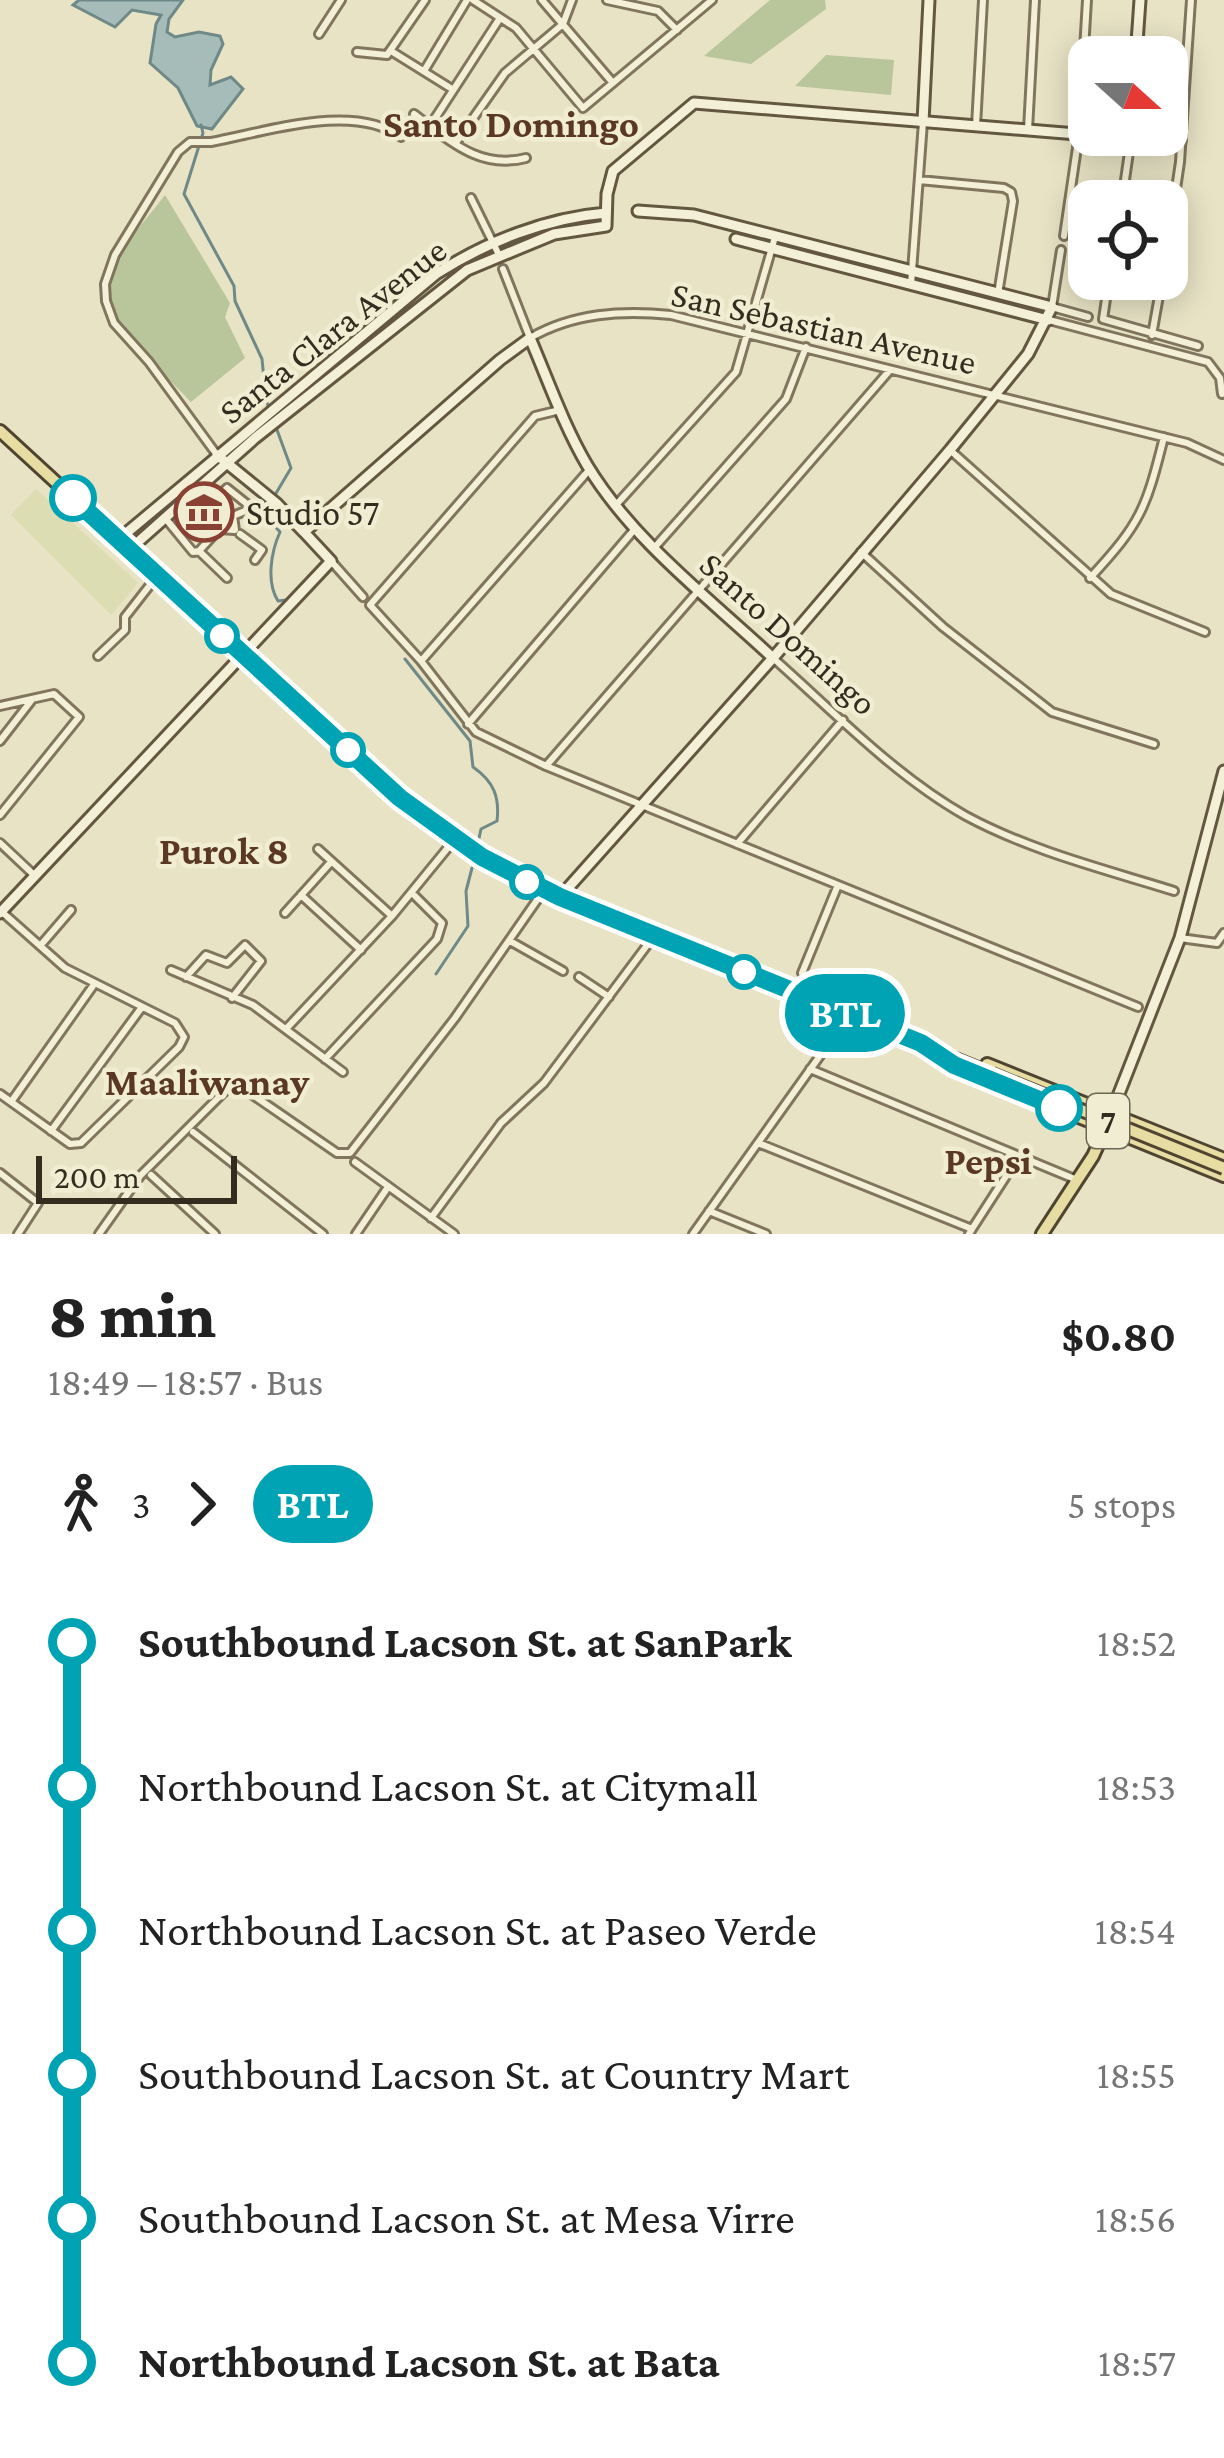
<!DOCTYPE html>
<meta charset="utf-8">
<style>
:root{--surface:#fff;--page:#f2f2f2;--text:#222;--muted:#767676}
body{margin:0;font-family:"Crimson Pro",serif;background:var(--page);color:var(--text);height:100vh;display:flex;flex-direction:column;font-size:45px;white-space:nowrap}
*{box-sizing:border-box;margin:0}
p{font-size:39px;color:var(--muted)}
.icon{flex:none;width:66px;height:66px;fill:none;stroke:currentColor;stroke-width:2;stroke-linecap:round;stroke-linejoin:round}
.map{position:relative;height:1234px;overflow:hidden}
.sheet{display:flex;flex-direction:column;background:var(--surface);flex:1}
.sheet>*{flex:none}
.badge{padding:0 24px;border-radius:39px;font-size:42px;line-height:78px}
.needle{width:78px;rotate:111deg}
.buttons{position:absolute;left:1068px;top:36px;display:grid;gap:24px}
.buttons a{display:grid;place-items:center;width:120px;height:120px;border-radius:24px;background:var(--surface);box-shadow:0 6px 30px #0003;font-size:60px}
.scale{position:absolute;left:36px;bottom:30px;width:201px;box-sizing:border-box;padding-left:12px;border:6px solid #332c1f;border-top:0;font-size:33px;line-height:42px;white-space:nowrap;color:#332c1f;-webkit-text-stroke:9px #f1edd3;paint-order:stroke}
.map>.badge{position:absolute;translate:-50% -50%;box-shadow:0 0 0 6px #fff}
.legs{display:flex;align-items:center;gap:18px;height:132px;padding:0 48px;font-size:39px}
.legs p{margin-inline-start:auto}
.headline{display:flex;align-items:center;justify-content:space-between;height:204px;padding:0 48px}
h1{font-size:66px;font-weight:800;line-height:90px}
ul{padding:0 48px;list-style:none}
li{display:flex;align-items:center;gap:42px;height:144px;font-size:45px}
li i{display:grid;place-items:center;width:18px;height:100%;margin:0 15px;background:currentColor}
li i::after{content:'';width:30px;height:30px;margin:-15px;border:9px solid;border-radius:50%;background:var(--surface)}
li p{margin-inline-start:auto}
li:first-child i{background:linear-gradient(#0000 50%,currentColor 0)}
li:last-child i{background:linear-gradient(currentColor 50%,#0000 0)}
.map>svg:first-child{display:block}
</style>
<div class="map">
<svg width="1224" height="1234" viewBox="0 0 1224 1234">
<rect width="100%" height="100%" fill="#e8e3c5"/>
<path fill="#ddddb3" d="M36 489 138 583 111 615 11 515Z"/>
<path fill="#b9c59a" d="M770 0H825L826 9 751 64 704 56Z
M826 55 894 60 891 95 795 86Z
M165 195 230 303 225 317 245 358 191 402C169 378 106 324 108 291 110 256 145 222 165 195Z"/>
<path fill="#a6bcb9" stroke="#6e8987" stroke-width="3" d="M79 0H183L169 19 167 32 175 37 199 32 220 36 223 44 211 70 210 85 231 77 243 89 212 129 197 126 178 88 150 63 156 24 161 15 132 10 115 27 73 5Z"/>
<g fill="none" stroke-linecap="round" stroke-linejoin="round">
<path stroke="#6e8987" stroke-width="3" d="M201 125 203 133 184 194 234 286 235 301 262 359 266 400 291 468 272 500 254 510
M259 508 280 532C271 552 266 582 278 601L286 600
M405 659 470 741 473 767C493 781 500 796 497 821L481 829 478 843
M436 974 468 926 466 891 472 868"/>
<g stroke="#81765d" stroke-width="12">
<path id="street" d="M473 0 516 28 583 108 712 0
M542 0 613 83
M607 0 658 11 677 30
M319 34 341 0
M391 51 452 89
M357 52 387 55 425 0
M424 71 467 0
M414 114C449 140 479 170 526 158
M430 126 500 18
M976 126 983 0
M1028 130 1035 0
M455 144 505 73 563 24 572 0
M919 180 1004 188 1011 192 1013 201 998 294
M471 198 499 255
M1122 201 1131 138 1182 141
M1064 236 1079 134 1087 0
M1167 249 1180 162 1191 0
M1061 250 1052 307 1088 317
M503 269 530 338C573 313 622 310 671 315L1187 443 1224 460
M1109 279 1103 319 1198 346
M911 285 923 122
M1049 320 1208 362 1220 378 1222 394
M1152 335 1162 279
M560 410 535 416 370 605 421 661 476 732 546 766 1138 1007
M950 450 1111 594 1205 632
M217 455 149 362 114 323 106 301 105 284 115 255 178 152 190 142H211C266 132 353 102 401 137
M221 494 227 488 252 508 233 516 235 530
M616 505 736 372 775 237
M166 519 193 552 199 551 227 578
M240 534 262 550 255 560
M655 547 786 399 806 347
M199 551 219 529 234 530
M861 552 943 627 1052 712 1154 744
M331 561 363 597
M1090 578C1141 523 1146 509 1164 437
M98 656 125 630V617L157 576
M773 658C834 712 895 776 966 816 1031 851 1104 869 1174 891
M422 660 590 469
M0 706 54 694 79 717 0 815
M468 724 634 530
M0 741 31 701
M546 766 890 370
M0 843 34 875
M737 844 843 720
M318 849 392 916
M301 895 361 950
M285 913 331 862
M1180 938 1217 943 1224 933
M510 941 563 971
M40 946 71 910
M171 970 253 1005 343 1072
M802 973 838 885
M186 977 206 955 227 963 245 945 261 961 232 998
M579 977 609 997
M286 1029 392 916 455 839
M325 1059 437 939 442 923 412 893
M810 1069 1077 1180
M0 1094 70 1144 81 1143 179 1047 184 1037 175 1023 65 968 2 912
M11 1102 95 983
M51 1131 142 1007
M193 1132 323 1234
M758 1143 972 1229 969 1234
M355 1162 454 1234
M0 1173 38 1203 18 1234
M151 1175 215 1234
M709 1211 766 1234
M431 1218 501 1123 544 1083 654 936
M972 1229 1019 1156
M99 1234 140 1176 234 1082 337 1153H350L455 1018 544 890
M356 1234 388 1187
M693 1234 849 1015"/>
</g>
<g stroke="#635740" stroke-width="15">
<path id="secondary" d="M1136 57 1140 0
M923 122 929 0
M1095 135H1131
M736 239 1048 320
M217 455 276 503 304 532 500 360 530 338C548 380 564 426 587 465 632 540 710 599 773 658
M118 540 436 274C486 242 546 218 606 213
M129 550 255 438 467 270 554 234 606 226 607 194 613 171 694 103 1089 135
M560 897 773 658 950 450 1028 354 1052 307 694 215 638 211
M0 913 331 561 304 532
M1111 1114 1180 938 1224 771"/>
</g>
<g stroke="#4f4431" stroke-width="16">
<path id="primary" d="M0 431 375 775 455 839 560 897 992 1074
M987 1064 1224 1159
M981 1077 1224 1176
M1042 1234 1093 1156 1108 1123"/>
</g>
<use href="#street" stroke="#f4f0d7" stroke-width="6"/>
<use href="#secondary" stroke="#f4f0d7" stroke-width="9"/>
<use href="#primary" stroke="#e7dca1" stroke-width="10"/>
<g stroke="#4f4431" stroke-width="16" stroke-linecap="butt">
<path id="primary-bridge" d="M992 1074 1224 1168"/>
</g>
<use href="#primary-bridge" stroke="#e7dca1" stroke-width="10"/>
</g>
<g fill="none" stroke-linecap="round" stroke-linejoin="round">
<g stroke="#fff" stroke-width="27">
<path id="line-1" d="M73 498 400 798 482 857 560 897 921 1043 954 1065 1059 1108"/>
</g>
<use href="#line-1" stroke="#00a3b4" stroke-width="18"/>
</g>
<defs>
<g id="museum-ring" transform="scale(3)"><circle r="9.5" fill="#f1edd3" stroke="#894134" stroke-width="1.5"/><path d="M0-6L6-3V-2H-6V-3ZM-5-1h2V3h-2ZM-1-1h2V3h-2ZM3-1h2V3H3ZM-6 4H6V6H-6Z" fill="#894134"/></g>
</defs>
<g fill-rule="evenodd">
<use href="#museum-ring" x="204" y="512"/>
</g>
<g fill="#fff" stroke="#00a3b4" stroke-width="6">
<circle cx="73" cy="498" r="21"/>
<circle cx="222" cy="636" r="15"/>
<circle cx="348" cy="750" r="15"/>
<circle cx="527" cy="882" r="15"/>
<circle cx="744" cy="972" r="15"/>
<circle cx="1059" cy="1108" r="21"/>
</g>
<g text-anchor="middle" stroke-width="9" stroke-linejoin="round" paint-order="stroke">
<rect fill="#f1edd3" stroke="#6c6655" stroke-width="3" x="1087" y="1094" width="42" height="54" rx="9"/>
<g font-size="33" font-weight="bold" fill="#332c1f">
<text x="1108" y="1133">7</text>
</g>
<g font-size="36" fill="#332c1f" stroke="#f1edd3">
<text transform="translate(824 327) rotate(13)" y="13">San Sebastian Avenue</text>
<text transform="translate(332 330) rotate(-38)" y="13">Santa Clara Avenue</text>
<text transform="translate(789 633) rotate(42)" y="13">Santo Domingo</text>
</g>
<g font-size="36" fill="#332c1f" stroke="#f1edd3" text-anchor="start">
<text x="246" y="525">Studio 57</text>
</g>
<g font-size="39" font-weight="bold" fill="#5a3824" stroke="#f1edd3">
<text x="511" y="137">Santo Domingo</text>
<text x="224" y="864">Purok 8</text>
<text x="207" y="1095">Maaliwanay</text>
<text x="988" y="1174">Pepsi</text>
</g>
</g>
</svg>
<div class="buttons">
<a><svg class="needle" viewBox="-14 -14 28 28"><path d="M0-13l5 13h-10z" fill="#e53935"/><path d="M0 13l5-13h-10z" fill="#767676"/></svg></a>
<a><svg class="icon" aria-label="locate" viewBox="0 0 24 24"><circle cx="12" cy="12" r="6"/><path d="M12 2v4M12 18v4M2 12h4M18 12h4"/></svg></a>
</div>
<div class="scale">200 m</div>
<b class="badge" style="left:845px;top:1013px;background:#00a3b4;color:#fff">BTL</b>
</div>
<section class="sheet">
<div class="headline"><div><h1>8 min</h1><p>18:49 – 18:57 · Bus</p></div><b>$0.80</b></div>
<div class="legs"><svg class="icon" aria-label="walk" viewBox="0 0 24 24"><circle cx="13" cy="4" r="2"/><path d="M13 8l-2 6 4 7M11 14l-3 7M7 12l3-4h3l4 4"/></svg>3<svg class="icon" aria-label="forward" viewBox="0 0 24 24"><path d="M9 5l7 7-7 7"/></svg><b class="badge" style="background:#00a3b4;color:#fff">BTL</b><p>5 stops</p></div>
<ul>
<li><i style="color:#00a3b4"></i><b>Southbound Lacson St. at SanPark</b><p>18:52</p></li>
<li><i style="color:#00a3b4"></i><span>Northbound Lacson St. at Citymall</span><p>18:53</p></li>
<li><i style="color:#00a3b4"></i><span>Northbound Lacson St. at Paseo Verde</span><p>18:54</p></li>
<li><i style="color:#00a3b4"></i><span>Southbound Lacson St. at Country Mart</span><p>18:55</p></li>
<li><i style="color:#00a3b4"></i><span>Southbound Lacson St. at Mesa Virre</span><p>18:56</p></li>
<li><i style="color:#00a3b4"></i><b>Northbound Lacson St. at Bata</b><p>18:57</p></li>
</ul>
</section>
